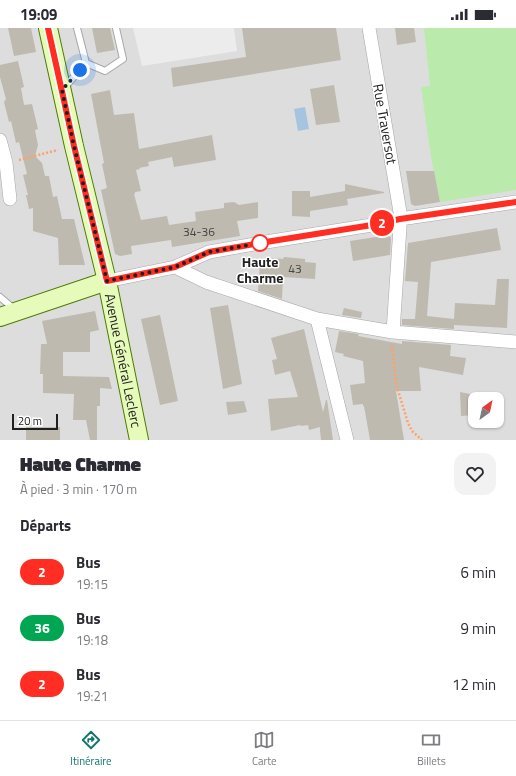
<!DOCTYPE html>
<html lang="fr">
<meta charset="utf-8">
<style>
:root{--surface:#fff;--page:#f2f2f3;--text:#2b2b33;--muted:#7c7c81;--line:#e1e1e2;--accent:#0f766e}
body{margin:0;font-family:"Titillium Web",sans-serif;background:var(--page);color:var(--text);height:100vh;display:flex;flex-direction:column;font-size:15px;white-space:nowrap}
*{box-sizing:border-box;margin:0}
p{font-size:13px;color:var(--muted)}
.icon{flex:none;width:22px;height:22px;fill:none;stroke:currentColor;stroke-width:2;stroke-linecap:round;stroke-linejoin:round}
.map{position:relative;height:412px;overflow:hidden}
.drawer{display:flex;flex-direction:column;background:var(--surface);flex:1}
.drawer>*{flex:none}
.badge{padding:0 8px;border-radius:13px;font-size:14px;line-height:26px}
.needle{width:26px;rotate:33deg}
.tools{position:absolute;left:468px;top:364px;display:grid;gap:8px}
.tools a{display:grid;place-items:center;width:36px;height:36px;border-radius:8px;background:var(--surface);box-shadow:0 1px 3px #0004;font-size:20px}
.scale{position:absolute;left:12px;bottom:10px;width:46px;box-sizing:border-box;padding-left:4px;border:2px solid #202020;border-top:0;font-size:11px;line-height:14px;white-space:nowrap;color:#202020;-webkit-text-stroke:3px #fff;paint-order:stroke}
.you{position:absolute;width:20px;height:20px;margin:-10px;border:3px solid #fff;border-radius:50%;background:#1a73e8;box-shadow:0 0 0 6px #1a73e833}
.map>.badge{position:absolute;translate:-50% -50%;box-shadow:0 0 0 2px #fff}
h2{padding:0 20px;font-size:15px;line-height:36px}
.round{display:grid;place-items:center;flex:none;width:42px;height:42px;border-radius:12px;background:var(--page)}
.summary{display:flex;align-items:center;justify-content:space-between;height:68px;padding:0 20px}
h1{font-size:19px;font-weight:800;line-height:30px}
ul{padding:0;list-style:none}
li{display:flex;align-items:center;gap:12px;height:56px;padding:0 20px}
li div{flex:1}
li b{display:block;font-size:15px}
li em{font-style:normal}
li .badge{min-width:44px;font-weight:700;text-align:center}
.status{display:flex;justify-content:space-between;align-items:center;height:28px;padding:0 20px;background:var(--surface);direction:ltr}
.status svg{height:11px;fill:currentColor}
.tab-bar{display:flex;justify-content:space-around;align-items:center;height:56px;border-top:1px solid var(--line);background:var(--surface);font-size:11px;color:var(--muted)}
.tab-bar a{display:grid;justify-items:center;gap:2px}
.tab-bar .current{color:var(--accent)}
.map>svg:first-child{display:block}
</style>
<div class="status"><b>19:09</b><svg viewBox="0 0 49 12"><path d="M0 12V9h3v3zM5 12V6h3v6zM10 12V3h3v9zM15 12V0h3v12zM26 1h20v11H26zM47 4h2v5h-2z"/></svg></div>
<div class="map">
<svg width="516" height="412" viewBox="0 0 516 412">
<rect width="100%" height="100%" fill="#f1f0e6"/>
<path fill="#dedddd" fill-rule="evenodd" d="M0 0H516V412H0ZM475 371H497V393H475Z"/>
<path fill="#baebac" d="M424 0H516V162L440 174 431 129 421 59 430 58Z"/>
<path fill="#ececec" d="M133 0H234L237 23 142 38Z"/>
<path fill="#a6c3df" d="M305 79 309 101 298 103 294 81Z"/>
<path fill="#bebaaf" d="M8 0H31L36 24 14 28Z
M92 0H110L115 22 97 25Z
M242 0H336L341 32 173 59 171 40 246 29Z
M395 0H414L416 14 397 17Z
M18 33 24 59 21 60 24 77 32 76 38 101 35 102 38 117 35 128 42 135 45 148H49L53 169 57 168 62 191H74L85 237H59L58 210 33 203V180L29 181 26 167H28L23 147 27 146 19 114 16 115 11 93 9 94 4 74 6 71 0 49V37Z
M334 57 340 94 316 97 310 61Z
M110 62 114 87 134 85 139 121 212 107 216 132 174 139 172 129 148 134 149 138 139 140 140 141 136 142 141 163 135 164V166H134L141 192 167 188 169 197 196 193 195 184 224 180V175L234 174 239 177 258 174V190L237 193 240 208 172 219 171 212 131 218 132 226 120 228 115 226 101 162 107 160 102 136 104 135 91 66Z
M406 143H434L440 174 415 178 411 176Z
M345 156 384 164V165L347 171 348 177 310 183V189L292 188V163H310V169L345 163Z
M497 200 501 222 431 234 427 288 454 291 455 275 495 277 497 251H509L507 300 454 297V301L402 297V291H415L418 254 405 253 408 215Z
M389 207 391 210 390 227 353 233 350 213Z
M284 229 305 231V234L316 235 315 251 283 249 282 271 258 263 260 233H272V230L283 231Z
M228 277 242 356 223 361 210 280Z
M344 280 362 284 361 290 342 287Z
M95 283 99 302 90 304V324H63V348L109 349 112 361 100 360V378H97V412H90L86 392H73L74 366 43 365V346H40L41 316H47L42 293Z
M160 287 178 373 160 377 141 291Z
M304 301 323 384 326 372H327L333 412H321L320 402V399L309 402 308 397 301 398 300 397 271 403 268 371 298 369 290 343 275 347 272 332 277 331 271 310Z
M339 303 359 306 358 308 402 316V313L451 317 450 328 466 330 463 347 419 339 421 363H396L404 412H370L364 378H363V376L353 377 350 357 365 355 363 333 343 328 344 326 335 324Z
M460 364 475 367V387L461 388Z
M244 373 247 384 228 387 226 374Z
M26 399H60V412H26Z"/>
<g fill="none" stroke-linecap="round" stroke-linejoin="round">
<g stroke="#a7a7a7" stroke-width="8">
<path id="lane" d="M86 35 105 43 123 31 116 0
M64 60 86 35 77 0
M0 269 14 281"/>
</g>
<g stroke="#a7a7a7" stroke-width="14">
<path id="street" d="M369 0 400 184V199L393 304
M0 112 6 135 10 171
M175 239 206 254 317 291 393 304 516 314
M107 253 175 239 209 224 266 214 372 197 400 191 516 174
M317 291 347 412"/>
</g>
<g stroke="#4e7b03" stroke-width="20">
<g id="secondary">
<path id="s1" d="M48 0 74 118 107 253 139 412"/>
<path d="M0 289 107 253"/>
</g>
</g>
<path stroke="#fca26b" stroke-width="2.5" stroke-dasharray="2 2" stroke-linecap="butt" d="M19 132 58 122
M392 318 396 356 408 395 412 403 422 412"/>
<use href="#lane" stroke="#fff" stroke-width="6"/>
<use href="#street" stroke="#fff" stroke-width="13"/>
<use href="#secondary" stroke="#e6fbba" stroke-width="18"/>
</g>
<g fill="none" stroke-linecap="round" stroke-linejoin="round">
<g stroke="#fff" stroke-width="9">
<path id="line" d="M48 0 74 118 107 253 175 239 209 224 266 214 372 197 400 191 516 174"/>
</g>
<use href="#line" stroke="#ff2d22" stroke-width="6"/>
<path stroke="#202020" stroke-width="4" stroke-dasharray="0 7.2" d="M80 42 62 62 74 118 107 253 175 239 209 224 266 214 260 215"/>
</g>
<circle fill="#fff" stroke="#ff2d22" stroke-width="2" cx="260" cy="215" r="8"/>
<g text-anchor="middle" stroke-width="3" stroke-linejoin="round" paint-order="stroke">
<g font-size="12" fill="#484644">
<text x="199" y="208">34-36</text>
<text x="295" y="245">43</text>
</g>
<g font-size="14" fill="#202020" stroke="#fff">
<text transform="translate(385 96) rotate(80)" y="5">Rue Traversot</text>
<text dy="5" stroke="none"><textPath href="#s1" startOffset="341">Avenue Général Leclerc</textPath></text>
</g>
<g font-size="14" font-weight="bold" fill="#202020" stroke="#fff">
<text x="260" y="239">Haute<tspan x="260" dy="16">Charme</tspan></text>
</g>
</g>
</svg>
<div class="tools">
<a><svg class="needle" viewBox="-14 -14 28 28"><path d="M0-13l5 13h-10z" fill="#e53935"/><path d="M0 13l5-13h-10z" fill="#7c7c81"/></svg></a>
</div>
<div class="scale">20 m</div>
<div class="you" style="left:80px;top:42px"></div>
<b class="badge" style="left:382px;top:195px;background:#ff2d22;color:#fff">2</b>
</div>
<section class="drawer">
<div class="summary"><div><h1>Haute Charme</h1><p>À pied · 3 min · 170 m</p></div><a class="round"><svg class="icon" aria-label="heart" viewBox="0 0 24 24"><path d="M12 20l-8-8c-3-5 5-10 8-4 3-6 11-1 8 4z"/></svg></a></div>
<h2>Départs</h2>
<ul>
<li><span class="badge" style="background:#ff2d22;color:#fff">2</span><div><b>Bus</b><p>19:15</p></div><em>6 min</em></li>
<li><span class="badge" style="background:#00a651;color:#fff">36</span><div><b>Bus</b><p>19:18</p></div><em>9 min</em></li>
<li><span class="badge" style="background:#ff2d22;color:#fff">2</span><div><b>Bus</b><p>19:21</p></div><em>12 min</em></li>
</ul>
</section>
<nav class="tab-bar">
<a class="current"><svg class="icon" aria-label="directions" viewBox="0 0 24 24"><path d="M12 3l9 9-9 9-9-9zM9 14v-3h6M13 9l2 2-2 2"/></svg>Itinéraire</a>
<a><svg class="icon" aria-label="map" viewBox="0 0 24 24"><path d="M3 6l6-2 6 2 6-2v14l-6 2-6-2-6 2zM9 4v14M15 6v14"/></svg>Carte</a>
<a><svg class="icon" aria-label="tickets" viewBox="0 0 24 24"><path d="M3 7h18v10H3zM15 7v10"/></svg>Billets</a>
</nav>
